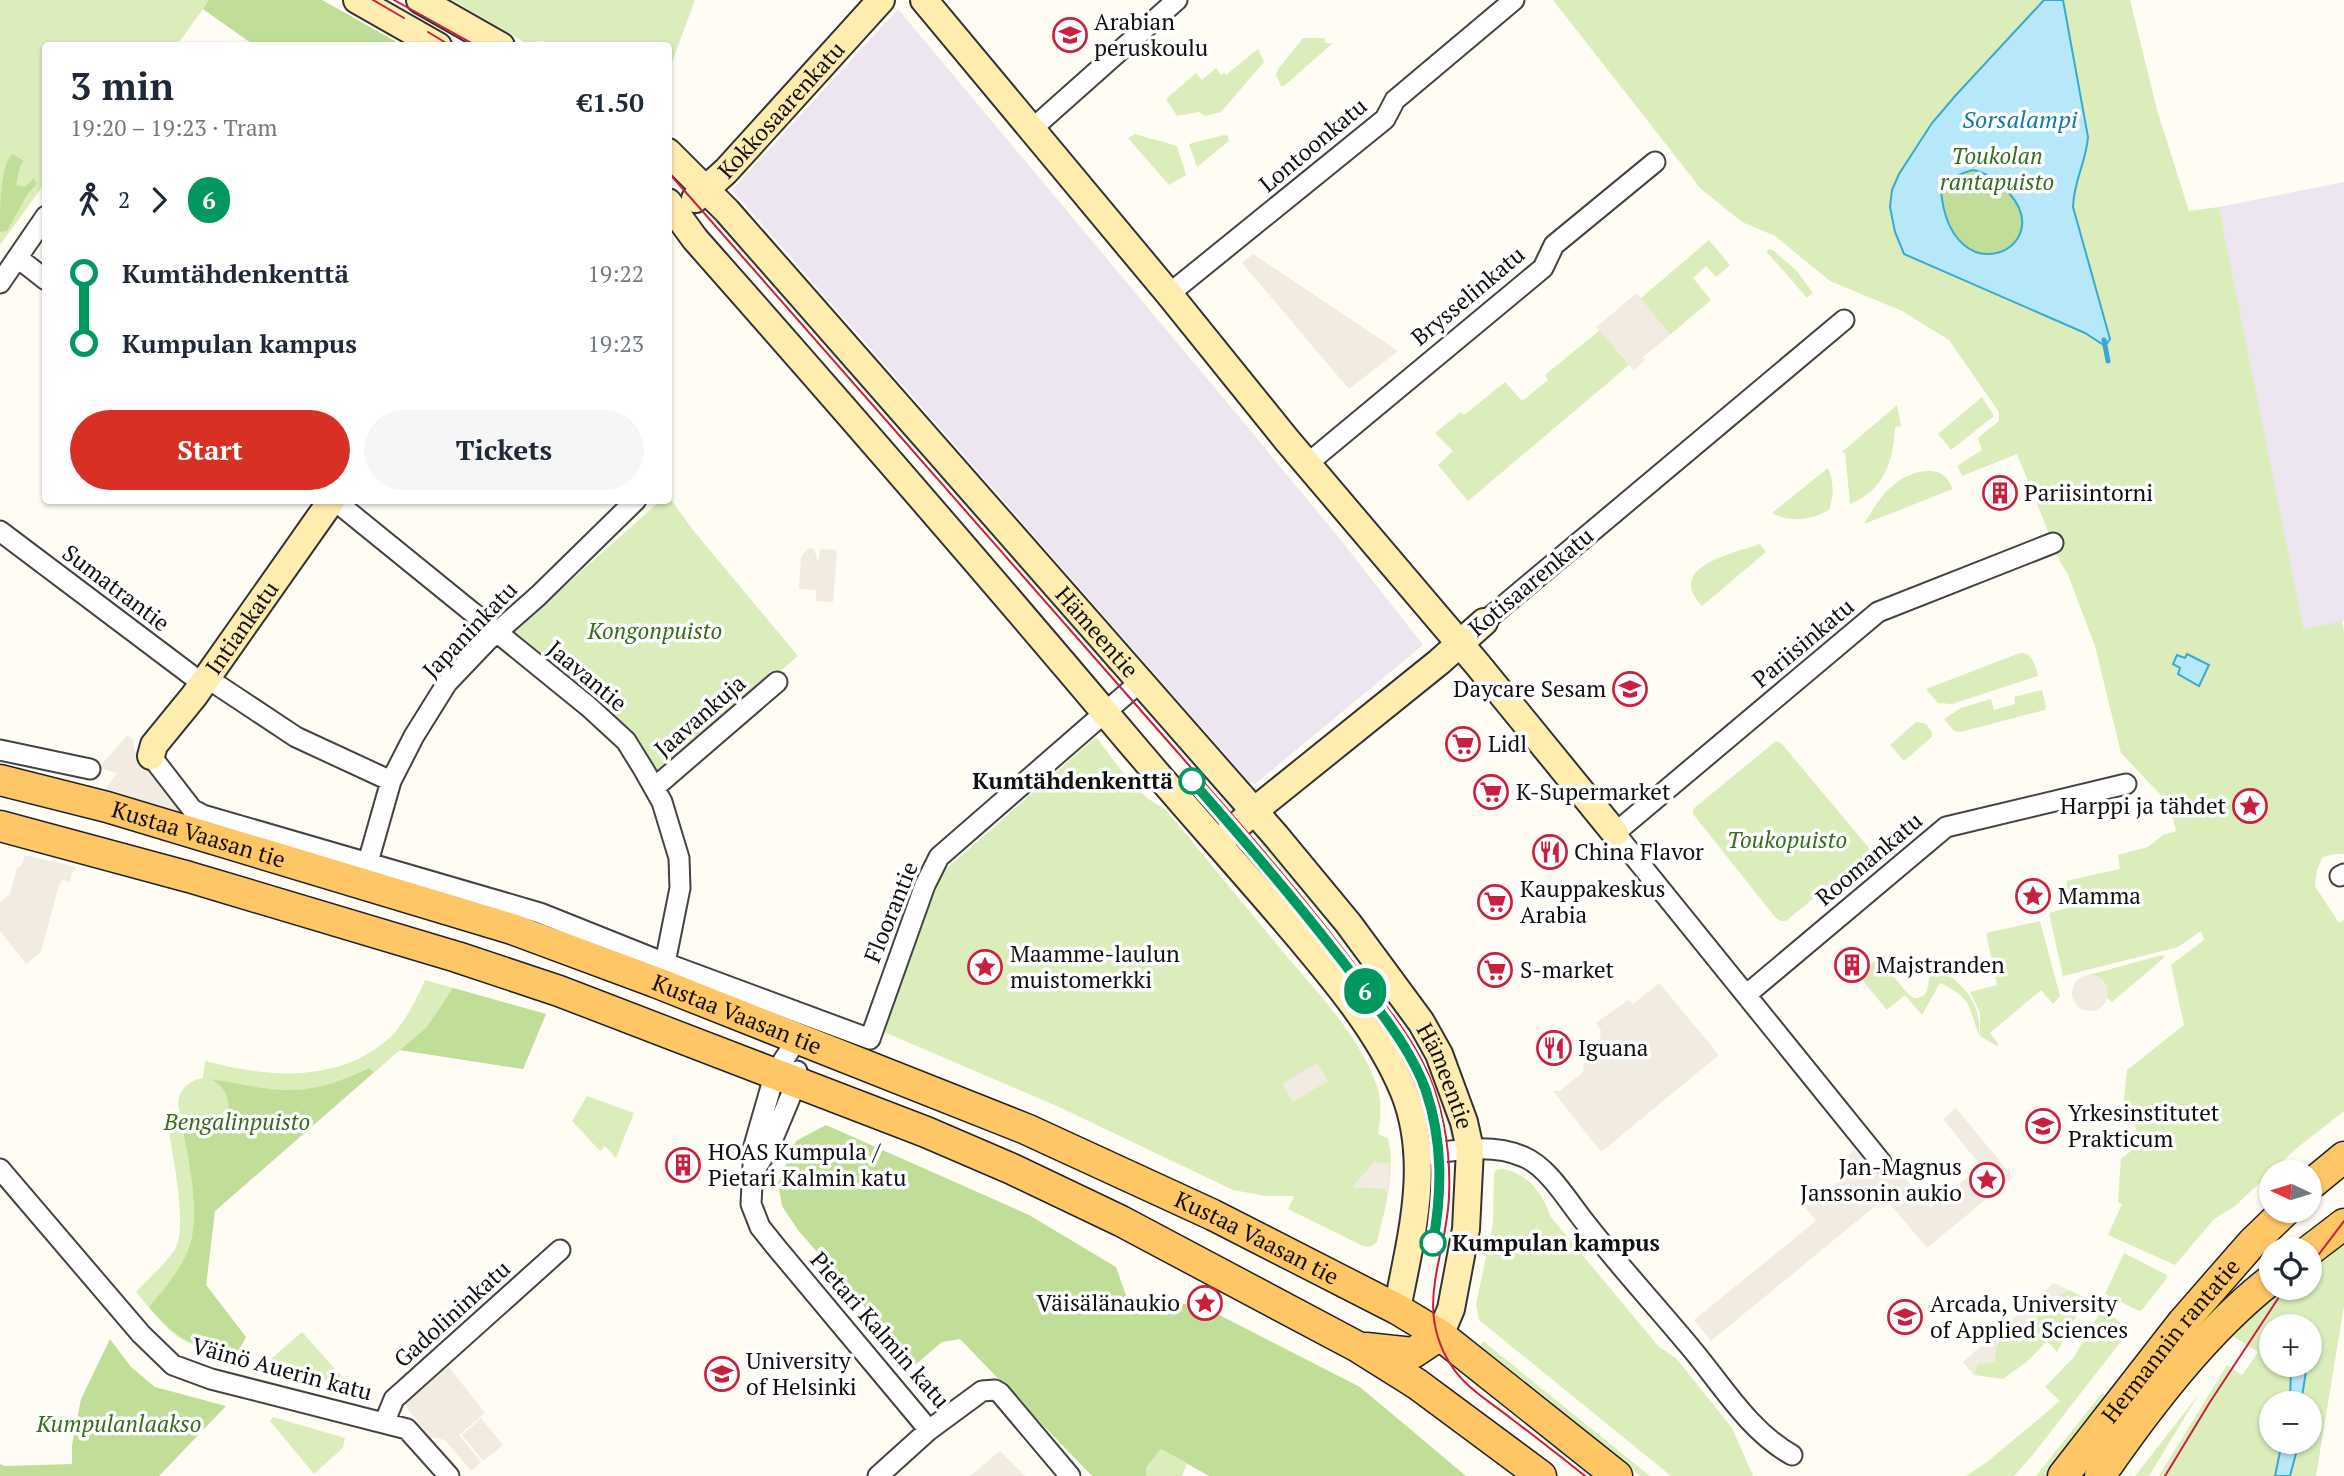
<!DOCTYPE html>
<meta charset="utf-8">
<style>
:root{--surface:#fff;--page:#f6f6f7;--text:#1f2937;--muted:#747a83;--accent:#d93025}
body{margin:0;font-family:"PT Serif",serif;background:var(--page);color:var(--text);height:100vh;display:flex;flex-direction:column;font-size:26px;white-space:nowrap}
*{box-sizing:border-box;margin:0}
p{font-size:23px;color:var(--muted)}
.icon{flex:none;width:38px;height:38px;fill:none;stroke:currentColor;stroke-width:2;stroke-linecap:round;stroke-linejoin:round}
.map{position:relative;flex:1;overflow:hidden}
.panel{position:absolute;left:42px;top:42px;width:630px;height:462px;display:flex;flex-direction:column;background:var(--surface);border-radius:7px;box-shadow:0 2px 5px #0004}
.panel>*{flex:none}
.badge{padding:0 14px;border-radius:23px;font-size:24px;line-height:46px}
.needle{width:46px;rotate:274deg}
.fabs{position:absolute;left:2259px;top:1160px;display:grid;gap:14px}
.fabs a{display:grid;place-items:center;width:63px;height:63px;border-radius:50%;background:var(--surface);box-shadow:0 2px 5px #0004;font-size:35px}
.map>.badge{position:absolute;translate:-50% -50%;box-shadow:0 0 0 4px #fff}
.legs{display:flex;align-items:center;gap:10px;height:77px;padding:0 28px;font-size:23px}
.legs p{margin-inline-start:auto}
.summary{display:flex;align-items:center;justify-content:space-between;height:119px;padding:0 28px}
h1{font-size:38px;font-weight:800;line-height:52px}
.action{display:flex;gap:14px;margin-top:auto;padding:14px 28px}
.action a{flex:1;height:80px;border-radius:42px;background:var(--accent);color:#fff;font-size:28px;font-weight:800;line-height:80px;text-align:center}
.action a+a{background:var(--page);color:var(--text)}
ul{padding:0 28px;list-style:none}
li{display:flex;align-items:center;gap:24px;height:70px;font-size:26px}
li i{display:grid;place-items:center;width:10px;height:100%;margin:0 9px;background:currentColor}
li i::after{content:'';width:18px;height:18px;margin:-9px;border:5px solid;border-radius:50%;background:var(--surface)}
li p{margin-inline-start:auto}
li:first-child i{background:linear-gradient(#0000 50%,currentColor 0)}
li:last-child i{background:linear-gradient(currentColor 50%,#0000 0)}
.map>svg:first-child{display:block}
</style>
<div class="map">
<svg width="2344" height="1476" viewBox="0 0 2344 1476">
<rect width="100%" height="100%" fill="#fffcf4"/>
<path fill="#ede5ef" d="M898 9 1241 419 1344 544 1423 645 1255 784 1249 782 1232 762 732 190Z
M2344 182V621L2304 629 2219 207Z"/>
<path fill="#dbedbb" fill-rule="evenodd" d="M0 0H322L402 45H254L203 9 177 45 46 46 45 183 0 245Z
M452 0H695L669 70 668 46H551L543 41 526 43Z
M1553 0H2130L2157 110 2189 211 2219 207 2304 629 2342 621 2344 632V854H2335L2323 857 2317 870 2315 886 2339 923 2344 920V1111L2297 1148 2235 1206 2214 1219 2175 1265 2108 1235 2122 1204 2118 1202 2121 1158C2144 1146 2140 1125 2123 1109L2127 1070 2184 1025 2171 965 2204 940 2201 931 2178 947 2063 976 2049 913 2071 907 2066 881 2120 869 2118 855 2148 847 2163 835 2176 831 2170 805 2121 753 2095 646 2067 572 2061 564 2017 454 1962 476 1957 466 1982 450 1978 438 1999 421V412L1949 340 1902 311 1830 281 1775 236 1742 222 1701 189Z
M1303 38H1325V43H1333L1284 86H1281L1276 75 1278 69Z
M1258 49 1264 62 1221 112 1205 116 1199 112 1177 116 1166 99 1196 73 1202 80 1216 68 1221 75 1224 73 1226 75Z
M1135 134 1177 146 1186 175 1169 185 1128 138Z
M1224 135 1228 136 1229 141 1197 167 1189 144Z
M723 222 1111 667 1112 673 720 226Z
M1709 240 1730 265 1716 277 1706 266 1693 278 1711 300 1670 335 1640 299Z
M1770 249 1774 251 1797 271 1813 293 1807 298 1766 251Z
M1600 330 1629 365 1468 501 1438 465 1453 451 1435 433 1461 412 1464 415 1505 382 1522 401 1548 380 1545 375Z
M1982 397 1994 416 1951 450 1938 434Z
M1897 405 1901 426 1895 427C1893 461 1885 490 1850 504L1845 453 1842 452Z
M1828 468C1834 484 1834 494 1829 510 1811 520 1790 523 1772 513Z
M1927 471C1942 471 1947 476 1953 489L1864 524C1878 499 1896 473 1927 471Z
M669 497 693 530 798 656 661 776 656 775 509 636 660 501 668 500Z
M1760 544 1766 552 1702 606C1665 567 1731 554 1760 544Z
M2020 653C2033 653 2035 665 2038 676L1952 704 1938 703 1926 689Z
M2042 690 2046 706 2045 710 1960 732 1954 731 1944 719 1961 708 1991 699 1994 710 2015 704 2014 697Z
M1916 722 1926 724 1932 732V737L1904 761 1890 745Z
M1096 737 1121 770 1147 798 1166 810C1204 856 1241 901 1279 947 1314 989 1358 1033 1377 1086 1382 1101 1381 1119 1378 1134L1388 1138C1396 1172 1385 1209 1377 1242L1370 1247 1363 1246 1288 1209 1294 1196H1266L1233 1190 1059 1107 884 1032 937 877Z
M1776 741 1782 744 1869 848 1865 856 1786 921H1780L1775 917 1693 814V809Z
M1261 844H1267L1324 910 1414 1029 1439 1080 1455 1136 1452 1140 1436 1085 1423 1054 1409 1031 1341 938Z
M1248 857 1327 947 1401 1045 1412 1067 1425 1100 1433 1142 1429 1141Z
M2040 921 2060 996 2053 1004 2041 990 1990 1033 1999 1045 1997 1046 1980 1036V1013L1970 992 1997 985 1986 933Z
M2162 955 2165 957 2112 1002 2107 998V986L2094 976 2089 975Z
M1878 958 1909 995 1915 998C1928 998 1928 988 1929 978L1940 969C1965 986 1981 1002 1979 1035 1968 1007 1973 998 1940 983L1922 1015 1905 995 1887 1010 1858 975Z
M425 980 546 1014 523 1069 400 1050 215 1211 206 1285 246 1337 235 1357C217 1352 194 1348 178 1337 162 1325 149 1307 136 1292 148 1279 163 1266 174 1251 189 1229 172 1153 168 1126L185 1122C171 1103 180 1082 203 1078L205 1061C266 1077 336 1084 387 1040 402 1028 418 997 425 980Z
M587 1096 634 1113 616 1158 605 1146 600 1151 572 1121Z
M1501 1169C1525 1171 1544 1194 1550 1216L1659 1347 1676 1358 1732 1428 1753 1476H1671L1479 1320 1476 1304 1493 1224 1494 1174 1496 1170Z
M2344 1236V1306L2316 1476H2159L2227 1365 2242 1375 2258 1352 2228 1333 2276 1288H2310V1262ZM2272 1326H2310V1365H2272ZM2272 1404H2310V1442H2272Z
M2124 1253 2167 1275V1278L2142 1310 2139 1311 2105 1294Z
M2069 1290 2086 1298 2057 1352 2047 1341 2029 1360 2003 1379 1974 1375 1977 1364 2012 1330 2032 1329 2042 1304Z
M2103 1307 2129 1331 2031 1457 2014 1476H1966L1987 1462 2060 1401 2045 1387 2074 1357Z
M302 1332 344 1379 342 1384 269 1366 272 1358Z
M1483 1341 1650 1476H1640L1544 1396 1480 1347Z
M2102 1393 2107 1398 2045 1476H2036Z
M2199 1394 2149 1476H2135Z
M273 1417 345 1438 343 1448 314 1474 270 1421Z
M1161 1449 1187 1464 1182 1476H1146V1468Z"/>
<path fill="#c1de99" d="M209 0H322L402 45H254L203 9Z
M12 154 24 161 20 166 16 185 25 187 34 178 37 183 27 195 7 231 0 232C0 211 0 166 12 154Z
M1973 170C1988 173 1999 181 2009 193 2059 249 1952 298 1941 191 1950 178 1958 174 1973 170Z
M453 988 546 1014 523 1069 400 1050 427 1027Z
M369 1068 374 1072 215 1211 206 1285 246 1337 235 1357C192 1344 180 1343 149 1307 163 1291 178 1273 187 1253 203 1216 188 1161 182 1123 191 1123 198 1131 208 1129 236 1123 234 1091 211 1079 279 1091 304 1100 369 1068Z
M826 1125 1029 1215 1116 1267 1129 1304H1198L1360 1387 1466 1476H1209L1161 1449 1146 1468V1476H1092L960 1339 942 1342 915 1365 798 1230 782 1206 778 1183 796 1141Z
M110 1339 131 1367 155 1387 226 1406 159 1476H0V1464L4 1466 72 1464V1445L81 1399Z"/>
<path fill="#f1ebe1" d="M1253 254 1398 351 1349 389 1242 263Z
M1637 293 1670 335 1643 357 1645 360 1634 370 1596 327Z
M808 548 814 549 818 562 820 549 837 550 833 602 816 601V590L799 589 801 557Z
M128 735 133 740 135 752 192 818 106 789 117 773 98 768Z
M25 855 76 867 71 875V882L62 880 59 885 41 952 26 964 0 931V903L10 894 17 868 22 865Z
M2072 993a18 18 0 1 1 36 0a18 18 0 1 1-36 0Z
M1659 983 1719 1055 1601 1152 1553 1091H1560L1583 1072 1584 1063 1598 1052 1601 1031 1596 1023 1628 1000 1633 1004Z
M1317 1063 1328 1081 1293 1102 1282 1084Z
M1956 1108 2013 1177 1927 1248 1885 1198 1711 1341 1694 1320 1816 1221 1806 1208 1856 1167 1848 1156 1855 1150 1872 1170 1888 1157 1930 1208 1981 1166 1943 1119Z
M1376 1160 1377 1163H1390L1388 1193 1384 1189 1352 1187Z
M2054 1283 2069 1290 2042 1304 2032 1329 2012 1330 1997 1343 1995 1362 1977 1364 1974 1375 1963 1362Z
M448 1366 485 1413 459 1435 481 1462 471 1471 445 1440 430 1437 408 1410 406 1404 408 1397 413 1391 421 1389Z
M481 1418 503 1445 483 1461 462 1435Z
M1000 1451 1025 1476H970L996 1454Z"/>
<path fill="#b6e8f9" stroke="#39a9d4" stroke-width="2" fill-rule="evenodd" d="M2044 0H2063L2088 137C2086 163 2074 179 2073 207L2110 339 2105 346 2085 333 1904 254 1895 232 1890 207 1892 190 1899 174 1932 123 1956 95ZM1973 170C1988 173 1998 181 2009 193 2059 249 1951 297 1941 191 1950 178 1958 174 1973 170Z
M2187 654 2209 665 2199 686 2178 674 2180 668 2173 664 2177 655 2185 658Z
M2291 1365H2307L2301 1403H2290Z
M2282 1442H2299L2290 1476H2275Z"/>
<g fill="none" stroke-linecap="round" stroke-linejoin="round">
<path stroke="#39a9d4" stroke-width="5" d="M2104 340 2108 361"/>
<g stroke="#444" stroke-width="23">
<path id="street" d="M1032 129 1177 0
M18 258 46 280
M0 283 46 216
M1169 294 1385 119 1395 100 1514 0
M1307 464 1543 268 1554 245 1655 162
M334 500 589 707 626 741 644 770 662 802 679 858 680 888 665 963
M0 531 203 684
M1484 622 1844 320
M207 678 296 737 391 781
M0 750 90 769
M151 756 192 809 203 815 540 913 665 963 870 1039 925 885 939 857 1140 682
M654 788 777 682
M368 862 391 781 414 736 447 683 488 640 538 596 636 500
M2340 876 2344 874
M1746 995 1946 827 2126 784
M798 1038 775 1073 754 1146 751 1204 760 1227 776 1247 929 1430
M1419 1155C1452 1151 1492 1142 1524 1157 1550 1168 1570 1205 1588 1226 1621 1268 1657 1307 1691 1348 1722 1385 1749 1431 1792 1455
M1881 1162 1615 833 1878 612 2053 543
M0 1169 141 1334 173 1365 211 1379 407 1429 449 1476
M754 1171 769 1148 797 1081V1071
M385 1421 394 1399 403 1391 560 1250
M878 1476 929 1430 982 1391 995 1390 1000 1393 1070 1476"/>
</g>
<g stroke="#333" stroke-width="30">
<g id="secondary">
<path d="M357 0 438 46"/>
<path d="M420 0 501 46"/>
<path d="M924 0 1169 294 1286 439 1478 665 1615 833"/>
<path id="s1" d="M668 152 727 211 1276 836 1348 923 1421 1022 1439 1054 1464 1122 1470 1149 1466 1229 1451 1309 1440 1335"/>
<path id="s2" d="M695 199 726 171 881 0"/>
<path d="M668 202 695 239C840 403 983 568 1124 735 1177 798 1232 859 1286 922 1329 973 1378 1029 1404 1092 1432 1162 1411 1237 1397 1309"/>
<path id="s3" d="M151 756 154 745 194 696 332 500"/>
<path d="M1218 843 1254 811 1439 662 1484 622"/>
</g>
</g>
<g stroke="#222" stroke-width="33">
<g id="primary">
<path id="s4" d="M0 780 107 807 512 929 655 982 1026 1129 1213 1215 1397 1309 1440 1335 1617 1476"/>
<path d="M0 826 189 877 457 957 559 991 926 1132 1012 1169 1121 1221 1358 1347 1417 1384 1541 1476"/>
<path d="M2310 1185 2344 1157"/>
<path d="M2310 1250 2344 1224"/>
<path d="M1366 1348 1413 1353 1440 1335"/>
<path id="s5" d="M2063 1476 2183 1322 2252 1243 2285 1211"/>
<path d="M2100 1476C2147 1408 2206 1330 2272 1279"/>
</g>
</g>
<use href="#street" stroke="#fff" stroke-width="19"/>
<use href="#secondary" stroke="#ffecaf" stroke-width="26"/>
<use href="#primary" stroke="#fec665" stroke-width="30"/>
<path stroke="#c9203d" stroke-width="2" d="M373 0 404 18
M394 0 477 46
M428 32 451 46
M668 172C829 356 989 540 1151 722 1220 801 1291 880 1354 964 1377 995 1403 1025 1421 1059 1443 1100 1451 1150 1449 1196 1447 1257 1413 1306 1451 1365 1465 1388 1492 1403 1513 1420 1537 1438 1561 1457 1585 1476
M2310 1266 2344 1221
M2165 1476 2210 1402 2285 1288"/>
</g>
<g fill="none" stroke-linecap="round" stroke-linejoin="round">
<g stroke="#fff" stroke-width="16">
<path id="line-1" d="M1192 781C1252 849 1311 918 1365 991 1388 1022 1413 1054 1426 1091 1443 1142 1442 1191 1433 1243"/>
</g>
<use href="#line-1" stroke="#00985f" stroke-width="10"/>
</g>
<defs>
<g id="school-ring" transform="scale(1.75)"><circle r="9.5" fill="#fff" stroke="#c9203d" stroke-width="1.5"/><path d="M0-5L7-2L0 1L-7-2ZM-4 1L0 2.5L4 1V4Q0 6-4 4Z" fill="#c9203d"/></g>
<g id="building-ring" transform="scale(1.75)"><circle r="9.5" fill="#fff" stroke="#c9203d" stroke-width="1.5"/><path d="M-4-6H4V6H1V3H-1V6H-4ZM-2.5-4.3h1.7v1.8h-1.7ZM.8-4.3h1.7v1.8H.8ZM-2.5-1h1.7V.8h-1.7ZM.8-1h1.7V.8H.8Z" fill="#c9203d"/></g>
<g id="supermarket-ring" transform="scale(1.75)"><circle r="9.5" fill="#fff" stroke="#c9203d" stroke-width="1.5"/><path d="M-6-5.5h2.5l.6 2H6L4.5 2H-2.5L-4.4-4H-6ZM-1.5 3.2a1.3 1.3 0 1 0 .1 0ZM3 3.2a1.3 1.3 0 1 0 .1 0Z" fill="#c9203d"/></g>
<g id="sight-ring" transform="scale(1.75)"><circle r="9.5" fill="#fff" stroke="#c9203d" stroke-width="1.5"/><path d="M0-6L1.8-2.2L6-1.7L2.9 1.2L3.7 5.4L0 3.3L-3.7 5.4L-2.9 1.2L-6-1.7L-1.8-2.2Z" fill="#c9203d"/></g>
<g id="restaurant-ring" transform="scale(1.75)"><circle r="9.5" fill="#fff" stroke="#c9203d" stroke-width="1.5"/><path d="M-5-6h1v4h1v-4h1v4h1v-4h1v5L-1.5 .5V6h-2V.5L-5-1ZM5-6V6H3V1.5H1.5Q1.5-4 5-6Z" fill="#c9203d"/></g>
<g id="university-ring" transform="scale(1.75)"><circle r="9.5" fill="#fff" stroke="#c9203d" stroke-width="1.5"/><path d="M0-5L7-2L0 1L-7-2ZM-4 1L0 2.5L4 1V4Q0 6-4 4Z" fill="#c9203d"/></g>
</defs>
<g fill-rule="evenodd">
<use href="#school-ring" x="1070" y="35"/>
<use href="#building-ring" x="2000" y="493"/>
<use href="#school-ring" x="1630" y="689"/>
<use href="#supermarket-ring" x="1463" y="744"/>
<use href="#supermarket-ring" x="1491" y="792"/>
<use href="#sight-ring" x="2250" y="806"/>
<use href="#restaurant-ring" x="1550" y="852"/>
<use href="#sight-ring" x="2033" y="896"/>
<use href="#supermarket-ring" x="1495" y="902"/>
<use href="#building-ring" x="1852" y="965"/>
<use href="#sight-ring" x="985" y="967"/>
<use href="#supermarket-ring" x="1495" y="970"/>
<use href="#restaurant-ring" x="1554" y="1048"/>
<use href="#school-ring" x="2043" y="1126"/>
<use href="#building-ring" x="683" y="1165"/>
<use href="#sight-ring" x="1987" y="1180"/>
<use href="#sight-ring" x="1205" y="1303"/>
<use href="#university-ring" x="1905" y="1317"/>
<use href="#university-ring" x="722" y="1374"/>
</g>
<g fill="#fff" stroke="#00985f" stroke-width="3.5">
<circle cx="1192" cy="781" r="12"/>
<circle cx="1433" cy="1243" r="12"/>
</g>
<g text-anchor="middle" stroke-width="7" stroke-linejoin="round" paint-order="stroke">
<g font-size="23" fill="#111" stroke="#fff" text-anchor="start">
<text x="1094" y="30">Arabian<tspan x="1094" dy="26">peruskoulu</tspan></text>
<text x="2024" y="501">Pariisintorni</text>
<text x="1606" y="697" text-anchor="end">Daycare Sesam</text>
<text x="1488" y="752">Lidl</text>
<text x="1516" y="800">K-Supermarket</text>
<text x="2226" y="814" text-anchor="end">Harppi ja tähdet</text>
<text x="1574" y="860">China Flavor</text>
<text x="1520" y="897">Kauppakeskus<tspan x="1520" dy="26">Arabia</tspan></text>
<text x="2058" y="904">Mamma</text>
<text x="1010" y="962">Maamme-laulun<tspan x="1010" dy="26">muistomerkki</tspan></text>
<text x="1876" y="973">Majstranden</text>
<text x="1520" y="978">S-market</text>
<text x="1578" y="1056">Iguana</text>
<text x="2068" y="1121">Yrkesinstitutet<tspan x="2068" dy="26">Prakticum</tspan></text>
<text x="708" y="1160">HOAS Kumpula /<tspan x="708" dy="26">Pietari Kalmin katu</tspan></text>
<text x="1962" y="1175" text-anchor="end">Jan-Magnus<tspan x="1962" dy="26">Janssonin aukio</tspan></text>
<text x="1180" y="1311" text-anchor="end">Väisälänaukio</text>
<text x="1930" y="1312">Arcada, University<tspan x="1930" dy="26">of Applied Sciences</tspan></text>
<text x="746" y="1369">University<tspan x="746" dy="26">of Helsinki</tspan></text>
</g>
<g font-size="23" fill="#111" stroke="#fff">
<text dy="8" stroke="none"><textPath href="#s2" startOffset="124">Kokkosaarenkatu</textPath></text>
<text transform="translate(1313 145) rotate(-40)" y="8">Lontoonkatu</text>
<text transform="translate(1468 296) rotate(-40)" y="8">Brysselinkatu</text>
<text transform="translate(1531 582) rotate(-40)" y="8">Kotisaarenkatu</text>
<text transform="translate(116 588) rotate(37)" y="8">Sumatrantie</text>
<text dy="8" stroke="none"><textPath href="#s3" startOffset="158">Intiankatu</textPath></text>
<text transform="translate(470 630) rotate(-46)" y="8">Japaninkatu</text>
<text dy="8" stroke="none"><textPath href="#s1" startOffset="644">Hämeentie</textPath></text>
<text transform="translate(1803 643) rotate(-40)" y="8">Pariisinkatu</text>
<text transform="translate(587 676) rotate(40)" y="8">Jaavantie</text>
<text transform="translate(700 716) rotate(-41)" y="8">Jaavankuja</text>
<text dy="8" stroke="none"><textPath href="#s4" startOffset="206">Kustaa Vaasan tie</textPath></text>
<text transform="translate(1869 859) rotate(-40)" y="8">Roomankatu</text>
<text transform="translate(891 912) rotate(-68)" y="8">Floorantie</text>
<text dy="8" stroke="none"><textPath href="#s4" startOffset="774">Kustaa Vaasan tie</textPath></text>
<text dy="8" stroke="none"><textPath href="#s1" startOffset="1211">Hämeentie</textPath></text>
<text dy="8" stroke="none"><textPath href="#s4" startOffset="1340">Kustaa Vaasan tie</textPath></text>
<text transform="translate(452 1314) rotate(-42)" y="8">Gadolininkatu</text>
<text transform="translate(880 1330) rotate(49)" y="8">Pietari Kalmin katu</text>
<text dy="8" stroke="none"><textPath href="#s5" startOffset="173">Hermannin rantatie</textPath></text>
<text transform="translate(282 1369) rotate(15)" y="8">Väinö Auerin katu</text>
</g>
<g font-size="23" font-style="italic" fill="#376d1c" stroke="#fff">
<text x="1997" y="164">Toukolan<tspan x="1997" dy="26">rantapuisto</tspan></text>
<text x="655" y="639">Kongonpuisto</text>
<text x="1787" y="848">Toukopuisto</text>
<text x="237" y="1130">Bengalinpuisto</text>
<text x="119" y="1432">Kumpulanlaakso</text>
</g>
<g font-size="23" font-weight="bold" fill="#111" stroke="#fff" text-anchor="end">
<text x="1173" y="789">Kumtähdenkenttä</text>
<text x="1452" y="1251" text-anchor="start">Kumpulan kampus</text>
</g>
<g font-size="24" font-style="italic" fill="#127bab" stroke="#fff">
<text x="2020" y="128">Sorsalampi</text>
</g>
</g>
</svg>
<div class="fabs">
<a><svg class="needle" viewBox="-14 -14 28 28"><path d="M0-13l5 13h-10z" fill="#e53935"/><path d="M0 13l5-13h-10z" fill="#747a83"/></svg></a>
<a><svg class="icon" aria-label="locate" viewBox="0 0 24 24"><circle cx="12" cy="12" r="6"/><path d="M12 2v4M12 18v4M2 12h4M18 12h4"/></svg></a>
<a>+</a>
<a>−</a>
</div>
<b class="badge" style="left:1365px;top:991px;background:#00985f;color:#fff">6</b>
<section class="panel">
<div class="summary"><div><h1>3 min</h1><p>19:20 – 19:23 · Tram</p></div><b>€1.50</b></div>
<div class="legs"><svg class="icon" aria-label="walk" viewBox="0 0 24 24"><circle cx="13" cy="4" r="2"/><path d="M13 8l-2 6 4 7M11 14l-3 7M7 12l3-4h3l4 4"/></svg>2<svg class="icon" aria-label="forward" viewBox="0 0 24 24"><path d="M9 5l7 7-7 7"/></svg><b class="badge" style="background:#00985f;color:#fff">6</b></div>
<ul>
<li><i style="color:#00985f"></i><b>Kumtähdenkenttä</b><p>19:22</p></li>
<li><i style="color:#00985f"></i><b>Kumpulan kampus</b><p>19:23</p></li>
</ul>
<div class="action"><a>Start</a><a>Tickets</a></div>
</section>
</div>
